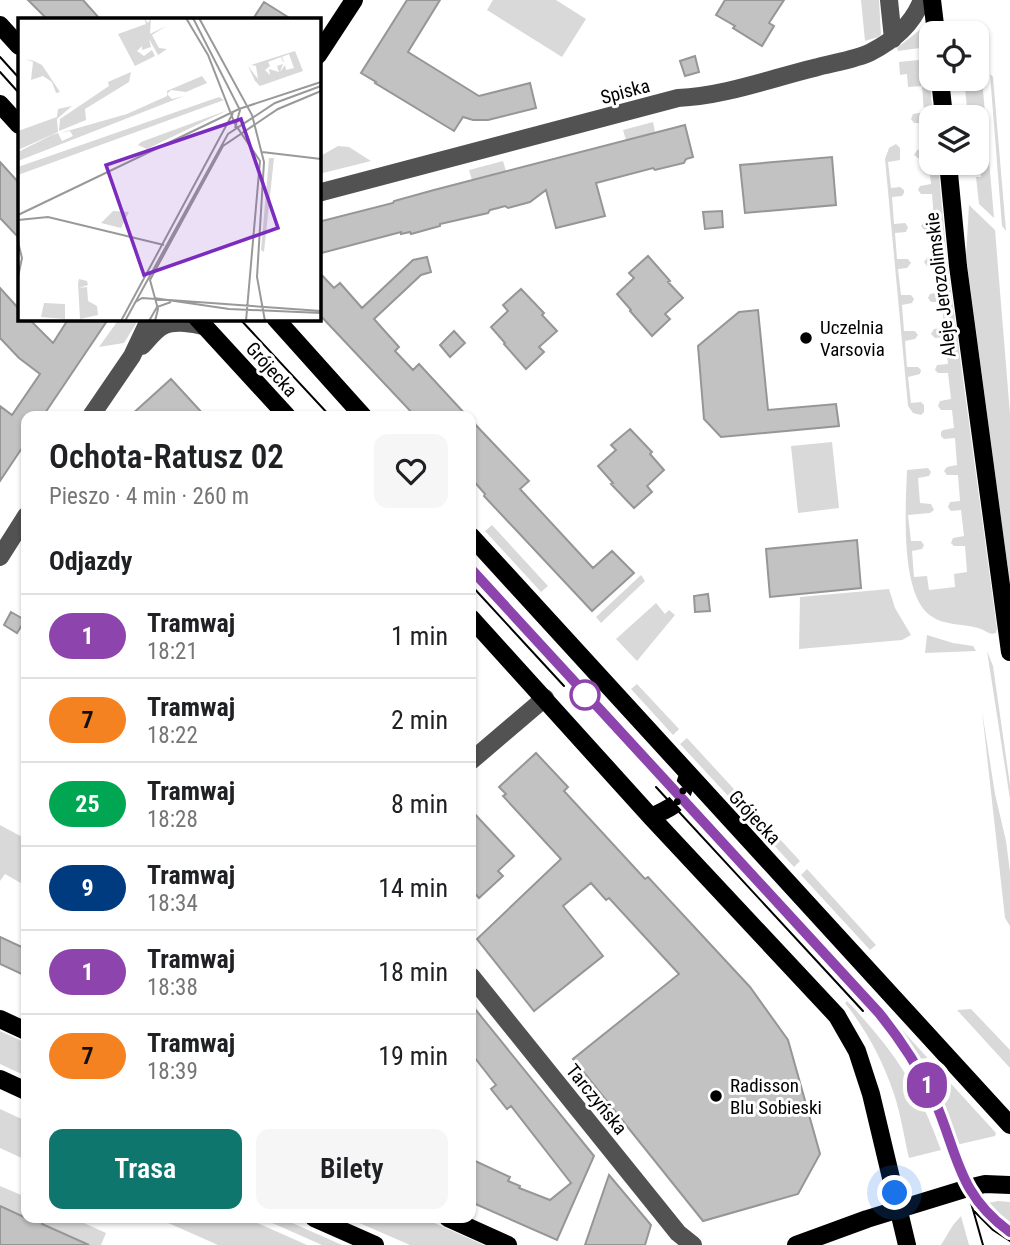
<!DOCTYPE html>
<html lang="pl">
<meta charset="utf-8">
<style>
:root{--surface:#fff;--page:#f6f6f6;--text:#202124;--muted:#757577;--line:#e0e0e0;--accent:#0f766e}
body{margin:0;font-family:"Roboto Condensed",sans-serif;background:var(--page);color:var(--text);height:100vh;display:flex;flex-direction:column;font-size:26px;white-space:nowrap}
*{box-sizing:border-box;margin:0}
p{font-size:23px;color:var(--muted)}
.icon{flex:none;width:38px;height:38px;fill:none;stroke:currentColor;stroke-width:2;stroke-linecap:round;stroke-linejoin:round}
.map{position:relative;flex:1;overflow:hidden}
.details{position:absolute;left:21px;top:411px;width:455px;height:812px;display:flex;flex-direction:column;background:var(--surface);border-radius:14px;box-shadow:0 2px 5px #0004}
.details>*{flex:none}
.badge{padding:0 14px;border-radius:23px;font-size:24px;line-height:46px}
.fabs{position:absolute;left:919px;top:21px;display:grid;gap:14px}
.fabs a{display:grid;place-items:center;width:70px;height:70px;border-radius:14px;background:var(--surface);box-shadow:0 2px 5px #0004;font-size:35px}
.you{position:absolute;width:35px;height:35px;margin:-18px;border:5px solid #fff;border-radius:50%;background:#1a73e8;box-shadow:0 0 0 10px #1a73e833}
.map>.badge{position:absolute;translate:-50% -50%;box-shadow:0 0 0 4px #fff}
h2{padding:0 28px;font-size:26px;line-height:63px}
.round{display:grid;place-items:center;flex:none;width:74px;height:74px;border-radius:14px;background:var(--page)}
.headline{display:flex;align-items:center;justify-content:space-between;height:119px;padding:0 28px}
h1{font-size:33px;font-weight:600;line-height:52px}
.button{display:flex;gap:14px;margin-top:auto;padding:14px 28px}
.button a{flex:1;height:80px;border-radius:14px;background:var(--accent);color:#fff;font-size:28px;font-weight:600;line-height:80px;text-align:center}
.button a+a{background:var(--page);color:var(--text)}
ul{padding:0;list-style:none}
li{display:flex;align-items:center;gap:21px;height:84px;padding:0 28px;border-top:2px solid var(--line)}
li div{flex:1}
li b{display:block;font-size:26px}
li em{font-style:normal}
li .badge{min-width:77px;font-weight:700;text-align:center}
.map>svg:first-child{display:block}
</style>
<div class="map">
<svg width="1010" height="1245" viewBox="0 0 1010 1245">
<rect width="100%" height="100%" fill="#fff"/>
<path fill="#d9d9d9" d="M493 0H556L586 19 562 57 487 10Z
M861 0H879L881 35 878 37 865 41Z
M922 28 925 30 927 47 898 51 897 48Z
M928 59 933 117H931V163H938L947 261 997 629 996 633 992 634C987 633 983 629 978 628 961 623 945 626 931 616 899 595 906 504 907 470L928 468 931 472 929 476 918 478 920 503 931 504 934 510 930 513 908 515 911 541H921L924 545 922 549 912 551 914 577 927 576 929 590 955 587 954 574 967 572 965 546H954L951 543 953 538 964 536 961 510 951 511 948 507 950 502 960 501 958 475H947L944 471 947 467 957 465 955 438 944 439 941 436V432L943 430 954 428 952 410H941L938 406 940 401 951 399 948 373H938L935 370 937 365 948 364 945 337 935 338 931 334 934 329 944 328 942 302H931L928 298 930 294 941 292 938 266H927L924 262 927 258 938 256 935 230H924L921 226 924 222 934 220 932 194H921L918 190 920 186 931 184 928 158H918L914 155 917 150 928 149 925 123H914L911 119 913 114 924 112 922 86 908 87 907 74 900 75 899 62Z
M977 63 981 67 994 218 979 204 976 177H981L980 161H977L976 117H968L964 79H976Z
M990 74 993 77 1006 231 1002 226Z
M653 122 655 132 626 140 623 130Z
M896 144 900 148V160L888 162 891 188 900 187 904 190V193L902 196 892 197 894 224 905 223 908 227 906 232 895 233 897 259H908L911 263 907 268 898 269 901 295H911L914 299 912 303 902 305 904 331H915L918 335 915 339 905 341 907 367H918L921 370 920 374 908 377 911 403 921 402 924 405V412L921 415 913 413 908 406 885 159 889 148Z
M338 146 349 147 371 161 319 174V157Z
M503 161 506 171 472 180 469 170Z
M969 205 995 230 1010 414V584L966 256Z
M119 319H139L124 343 99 347Z
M832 442 839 508 798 513 791 446Z
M492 525 548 586 541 592 485 531Z
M641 575 645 581 601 623 596 617Z
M889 589 895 608 911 635 902 640 799 649 800 597Z
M656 603 665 614 669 610 675 615 637 661 616 639Z
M927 635 953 643 973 646 976 651 925 653Z
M987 651 993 666 1010 785V799Z
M637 684 679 729 673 735 631 689Z
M982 711 995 794 1006 841 1010 872V926L1005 918Z
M687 738 800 861 794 867 680 744Z
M0 825 26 839V886L5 874 0 881Z
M807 869 876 945 870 950 801 875Z
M847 1001C872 1027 897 1057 914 1089 925 1108 933 1129 941 1150L909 1158C904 1137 901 1115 894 1094 883 1061 867 1031 845 1003Z
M971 1009 1010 1050V1068L957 1010Z
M0 1031 26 1043V1076L0 1064Z
M903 1031 996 1133 995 1136 956 1145 936 1094 918 1061 900 1034Z
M0 1109 26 1121V1160L0 1148Z
M0 1186 26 1197V1218L0 1206Z
M998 1201 1010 1202V1227L993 1214 983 1204Z
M961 1216 969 1245H941L953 1225Z
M45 1218H73L106 1233 101 1245H89L42 1224Z
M157 1218H246L307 1245H218Z
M261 1218H281L342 1245H322Z
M348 1218H423L484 1245H410Z"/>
<path fill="#c2c2c2" stroke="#969696" stroke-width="2" d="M28 0H83L100 19H47Z
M407 0H440L408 52 479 96 530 83 536 108 488 120H473L463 117 454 131 375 83 376 82 361 73Z
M725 0H784L769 23 774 26 762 46 733 28 735 26 716 15Z
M264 2 291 19H253Z
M695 56 699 72 685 76 680 61Z
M685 125 693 157 686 159 684 163 655 170 653 168 596 183 605 216 556 228 546 190 530 202 508 208 505 206 498 208 490 210 488 213 440 224V226L411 234 410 232 401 234V232L318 254V222L393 203 394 201 434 190Z
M832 157 836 205 745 213 740 165Z
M0 162 19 183V238L0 218Z
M722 211 723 227 705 229 703 212Z
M648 256 670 281 668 282 683 298 665 314 670 319 652 336 630 311 631 310 617 294 634 278 629 273Z
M427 257 431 272 421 275 374 319 399 347 395 351 413 370 419 364 467 416H415L318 313V271L334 288 340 283 362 308 413 260Z
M0 288 19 309V318H28L53 343 69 318H109L43 416H26V442L0 481V406L12 415 40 374 19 358 0 338Z
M521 289 544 313 542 315 557 331 539 347 544 352 526 369 504 344 505 343 491 327 508 311 503 305Z
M758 310 768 410 836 404 839 426 721 437 704 419 698 346 739 312Z
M454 331 465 343 450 357 440 345Z
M171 379 205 416H130Z
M471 420 529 481 520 489 593 568 612 551 634 573 592 611 484 496 485 494 471 478Z
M630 429 652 452 650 454 664 470 647 486 652 492 634 508 611 484 613 483 598 466 616 450 611 445Z
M857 540 861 588 770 597 766 549Z
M708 594 710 611 695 612 694 596Z
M11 612 25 620 17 633 4 625Z
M536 753 568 787 564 791 645 879 648 877 750 987 788 1040 820 1154 798 1194 703 1221 573 1059 679 974 609 898 606 900 591 883 563 906 603 956 534 1011 477 939 561 859 503 796 506 794 499 787Z
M471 810 514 856 498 871 503 876 479 898 471 889Z
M0 937 26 949V976L0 964Z
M471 1004 594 1156 557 1240 471 1202V1159L510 1177 508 1181 520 1186 519 1188 550 1200 571 1183 511 1106 507 1109 491 1089 496 1085 471 1053Z
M609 1175 651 1225 645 1245H585Z
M0 1206 26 1218H45L42 1224 89 1245H0Z"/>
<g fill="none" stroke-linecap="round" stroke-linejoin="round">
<path stroke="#525252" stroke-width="18" d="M889 0 893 39
M318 193 678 98C724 96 769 79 814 68 831 63 855 60 871 52 894 40 912 25 922 0
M142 346C148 340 155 330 163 326 175 320 192 324 204 326
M91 416 132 356 150 318
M0 557 26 516
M471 761 545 698
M471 976 678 1233 693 1245"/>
<path stroke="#000" stroke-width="18" d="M932 0 936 33
M0 25 19 46
M318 55 354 0
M940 79 944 117
M0 104 19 125
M948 163 958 266 1010 652
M197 318 287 416
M275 318 363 416
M471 536 1010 1125
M471 618 651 817 837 1016 857 1051 871 1094 907 1245
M651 817C680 803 679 805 688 775
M0 1019 26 1031
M0 1079 26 1091
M314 1218 375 1245
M448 1218 508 1245
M796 1245 867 1219 968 1188 985 1184 1010 1185"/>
<path stroke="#000" stroke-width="2" d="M0 57 19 78
M0 72 19 93
M239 318 330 416
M471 569 879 1013C890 1027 902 1041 911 1057 947 1113 965 1181 983 1245
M471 585 564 686
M656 787 863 1011
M974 1211 993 1230 1010 1241"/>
</g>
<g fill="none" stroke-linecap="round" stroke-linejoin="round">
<g stroke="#fff" stroke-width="16">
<path id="line" d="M471 569 879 1013C901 1040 919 1068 934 1099 958 1153 957 1194 1010 1232"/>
</g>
<use href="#line" stroke="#8e44ad" stroke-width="10"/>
<path stroke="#000" stroke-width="7" stroke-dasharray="0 12.6" d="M585 695 598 674 688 775C679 805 680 803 651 817L837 1016 857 1051 866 1075 895 1193"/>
</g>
<g fill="#000" stroke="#fff" stroke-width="2.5">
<circle cx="806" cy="338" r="7"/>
<circle cx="716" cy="1096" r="7"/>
</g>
<circle fill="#fff" stroke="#8e44ad" stroke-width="3.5" cx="585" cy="695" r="14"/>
<g text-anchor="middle" stroke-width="6" stroke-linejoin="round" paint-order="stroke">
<g font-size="19" fill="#000" stroke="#fff">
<text transform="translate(625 91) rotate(-15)" y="7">Spiska</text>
<text transform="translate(940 285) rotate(-97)" y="7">Aleje Jerozolimskie</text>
<text transform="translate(272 369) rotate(48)" y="7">Grójecka</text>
<text transform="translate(755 817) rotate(47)" y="7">Grójecka</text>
<text transform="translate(597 1099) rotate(51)" y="7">Tarczyńska</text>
</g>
<g font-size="19" fill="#000" stroke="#fff" text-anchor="start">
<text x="820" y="334">Uczelnia<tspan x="820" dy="22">Varsovia</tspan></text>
<text x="730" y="1092">Radisson<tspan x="730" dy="22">Blu Sobieski</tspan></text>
</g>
</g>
<g transform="translate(18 18)">
<rect width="303" height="303" fill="#fff"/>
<path d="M126 0 130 5 133 0 132 16 148 8 134 17 141 30 149 31 140 37 131 21 133 29 124 32V28L119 33 126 38 134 32 137 38 117 48 100 16 128 6ZM277 33 285 53 242 68 237 63 230 48 240 61 238 48 233 47ZM271 36 276 50 268 52 267 47 262 54 265 46 259 48 261 54 251 51 252 57 247 52 252 48 250 44 263 39 265 44H266L264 39ZM7 41 16 43 24 47 42 74 38 75 34 64 25 58 13 62 15 44ZM113 54 111 64 67 91 68 102 41 113 42 101 91 68 90 64ZM184 58 189 65 168 74 153 72 149 76 154 81 166 78 0 143V134L34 117 40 115 44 123 55 118 52 113 42 115 109 96 149 78V73L151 72ZM201 79 206 82 0 157V149ZM54 88 39 101 40 114 0 132V113L39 99 40 91ZM210 92 129 131 120 127 123 124ZM251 140H256L246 234 243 232ZM95 193 111 194 103 210 83 205ZM61 261 69 263 70 267 61 270 69 269 70 283 79 288 80 297 62 301 60 266ZM26 285 47 286V301L23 299Z" fill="#d9d9d9" fill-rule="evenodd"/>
<path fill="none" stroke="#999" stroke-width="2" d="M168 0 190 37 217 106 242 143 228 303M175 0 222 92 217 110M181 0 234 97 246 144 239 259 247 303M244 134 303 141M0 197 221 91 303 64M0 202 30 199 146 227M0 224 4 240 0 259M136 280 211 291 303 295M116 285 124 280 303 293M103 303 215 95M107 303 210 116 257 85 303 68M131 303 139 289 153 284M137 303 140 291 132 262 205 128 260 91 303 73"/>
<path fill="#7b2cbf" fill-opacity="0.15" stroke="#7b2cbf" stroke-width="3.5" d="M223 101 260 210 126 257 88 147Z"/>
<rect width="303" height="303" fill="none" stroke="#000" stroke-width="3.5"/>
</g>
</svg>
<div class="fabs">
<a><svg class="icon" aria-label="locate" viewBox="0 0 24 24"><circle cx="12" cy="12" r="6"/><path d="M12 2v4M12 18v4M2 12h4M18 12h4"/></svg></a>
<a><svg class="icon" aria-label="layers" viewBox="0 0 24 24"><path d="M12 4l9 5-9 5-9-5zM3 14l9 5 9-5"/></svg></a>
</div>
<div class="you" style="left:895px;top:1193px"></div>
<b class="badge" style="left:927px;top:1085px;background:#8e44ad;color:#fff">1</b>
<section class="details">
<div class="headline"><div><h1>Ochota-Ratusz 02</h1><p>Pieszo · 4 min · 260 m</p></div><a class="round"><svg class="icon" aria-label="heart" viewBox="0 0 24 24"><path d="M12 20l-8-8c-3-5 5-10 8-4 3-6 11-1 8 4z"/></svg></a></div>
<h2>Odjazdy</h2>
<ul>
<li><span class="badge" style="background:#8e44ad;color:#fff">1</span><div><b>Tramwaj</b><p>18:21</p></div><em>1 min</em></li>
<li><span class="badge" style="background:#f58220;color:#111">7</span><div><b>Tramwaj</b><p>18:22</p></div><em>2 min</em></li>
<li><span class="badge" style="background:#00a651;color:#fff">25</span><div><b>Tramwaj</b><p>18:28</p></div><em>8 min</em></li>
<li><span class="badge" style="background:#003b80;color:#fff">9</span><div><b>Tramwaj</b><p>18:34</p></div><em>14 min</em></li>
<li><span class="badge" style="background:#8e44ad;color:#fff">1</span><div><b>Tramwaj</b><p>18:38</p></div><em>18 min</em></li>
<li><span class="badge" style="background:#f58220;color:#111">7</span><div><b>Tramwaj</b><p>18:39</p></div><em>19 min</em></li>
</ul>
<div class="button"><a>Trasa</a><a>Bilety</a></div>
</section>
</div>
